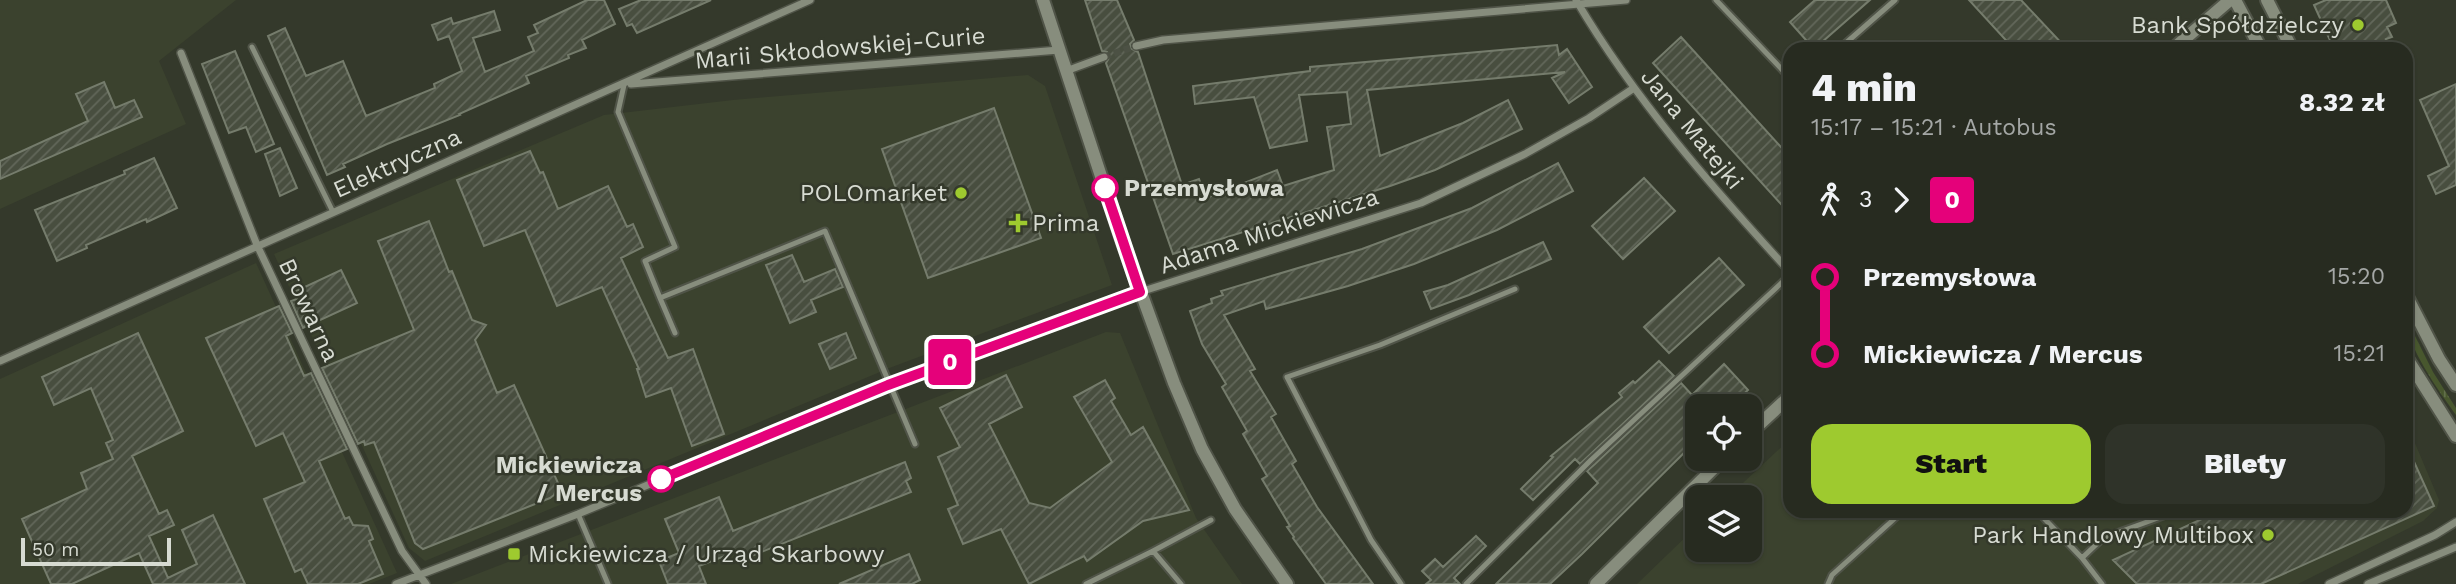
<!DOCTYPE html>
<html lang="pl">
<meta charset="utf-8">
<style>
:root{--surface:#272b20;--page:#2f3329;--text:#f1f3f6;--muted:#a4a7a5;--line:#43473e;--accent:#9eca2f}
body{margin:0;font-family:"Work Sans",sans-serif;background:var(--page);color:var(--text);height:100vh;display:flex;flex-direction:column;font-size:26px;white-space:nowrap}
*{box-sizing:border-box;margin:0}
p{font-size:23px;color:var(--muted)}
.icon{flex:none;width:38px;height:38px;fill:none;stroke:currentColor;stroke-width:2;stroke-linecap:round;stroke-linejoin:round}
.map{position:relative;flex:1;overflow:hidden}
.drawer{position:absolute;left:1783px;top:42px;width:630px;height:476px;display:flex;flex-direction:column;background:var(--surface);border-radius:21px;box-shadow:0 2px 5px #0004,0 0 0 2px var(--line)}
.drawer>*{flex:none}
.badge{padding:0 14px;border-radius:5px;font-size:24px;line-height:46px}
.buttons{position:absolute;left:1685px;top:394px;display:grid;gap:14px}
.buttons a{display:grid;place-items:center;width:77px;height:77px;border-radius:14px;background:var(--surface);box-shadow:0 2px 5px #0004,0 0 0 2px var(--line);font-size:35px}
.scale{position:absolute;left:21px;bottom:18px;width:150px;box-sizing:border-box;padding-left:7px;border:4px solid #d7dbd2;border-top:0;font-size:19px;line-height:24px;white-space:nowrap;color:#d7dbd2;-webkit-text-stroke:5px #34392b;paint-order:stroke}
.map>.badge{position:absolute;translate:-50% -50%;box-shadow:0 0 0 4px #fff}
.legs{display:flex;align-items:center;gap:10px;height:77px;padding:0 28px;font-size:23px}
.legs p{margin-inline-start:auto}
.headline{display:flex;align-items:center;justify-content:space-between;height:119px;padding:0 28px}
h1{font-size:38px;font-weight:800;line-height:52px}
.cta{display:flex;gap:14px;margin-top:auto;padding:14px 28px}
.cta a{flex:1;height:80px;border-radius:21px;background:var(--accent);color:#111;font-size:28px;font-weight:800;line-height:80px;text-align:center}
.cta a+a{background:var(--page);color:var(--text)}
ul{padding:0 28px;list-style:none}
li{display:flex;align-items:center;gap:24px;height:77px;font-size:26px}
li i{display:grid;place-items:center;width:10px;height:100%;margin:0 9px;background:currentColor}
li i::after{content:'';width:18px;height:18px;margin:-9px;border:5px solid;border-radius:50%;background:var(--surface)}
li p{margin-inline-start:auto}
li:first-child i{background:linear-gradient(#0000 50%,currentColor 0)}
li:last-child i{background:linear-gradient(currentColor 50%,#0000 0)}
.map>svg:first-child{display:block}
</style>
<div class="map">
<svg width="2456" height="584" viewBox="0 0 2456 584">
<defs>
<pattern id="grass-tufts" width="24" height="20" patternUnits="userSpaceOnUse" patternTransform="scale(1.75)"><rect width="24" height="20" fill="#48572e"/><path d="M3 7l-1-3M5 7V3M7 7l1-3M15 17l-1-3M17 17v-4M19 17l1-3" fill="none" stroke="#626f4b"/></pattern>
<pattern id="building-hatch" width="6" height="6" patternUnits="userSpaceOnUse" patternTransform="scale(1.75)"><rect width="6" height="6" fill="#484e3f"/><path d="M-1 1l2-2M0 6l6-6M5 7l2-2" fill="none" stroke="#62675a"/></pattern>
</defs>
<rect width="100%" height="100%" fill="#34392b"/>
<path fill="#3b422e" d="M0 0H236L159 61 186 124 0 209Z
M1028 75 1045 86 1112 285 892 367 425 561 409 548 274 254 604 115 733 100Z
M256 263 397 573 369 584H0V379Z
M1106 332 1120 333 1196 518 1242 584H451Z
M2406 422 2439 500 2437 508 2423 521 2298 584H1637L1697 526 1698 550H1750V497H1728L1790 439V511H2406Z"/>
<path fill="url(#grass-tufts)" d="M2406 318 2433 372 2456 408V415C2439 391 2406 346 2406 318Z"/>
<path fill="url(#building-hatch)" stroke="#757c6c" stroke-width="2" d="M587 0H604L615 24 582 40 586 48 568 55 569 58 526 76 529 83 459 114 460 115 387 144 343 164 345 167 327 175 268 36 285 28 306 76 343 61 366 116 435 88 434 84 462 71 449 36 438 40 432 25 451 18 453 24 494 11 500 30 473 38 485 72 534 51 528 37 538 33 534 25Z
M641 0H711L637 33 632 24 627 26 619 9Z
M1085 0H1117L1134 40 1130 44V48L1138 52 1182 185 1199 179 1206 198 1277 170 1283 186 1334 170 1327 127 1351 124 1347 92 1299 95 1307 141 1270 148 1254 97 1195 104 1193 86 1310 71V67L1557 45 1559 55 1567 49 1592 87 1569 103 1552 78 1565 72 1367 90 1380 156 1463 123 1508 100 1522 129 1435 170 1390 186 1173 254 1106 63 1110 56 1107 52 1102 51Z
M1815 0H1870L1814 49 1790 22Z
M1969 0H2021L2067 49H2014Z
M2326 0H2386L2396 23 2387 27 2392 37 2386 39 2391 49H2334L2314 5Z
M1681 37 1790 157V214L1653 63Z
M235 51 274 144 256 152 246 127 229 133 202 64Z
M104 82 115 108 134 100 142 117 0 179V161L88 121 76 94Z
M2456 84V185L2436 194 2428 176 2449 166 2420 100Z
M994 108 1041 238 928 278 882 149Z
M280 148 297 188 280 196 265 154Z
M530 151 540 173 543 172 558 209 608 186 627 227 633 224 643 247 621 258 668 358 693 349 724 434 692 446 671 388 646 397 637 369H639L602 287 557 306 525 230 484 246 457 180Z
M154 158 177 208 147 222 146 219 86 245 87 248 57 261 35 210 125 174 124 171Z
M1558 163 1573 191 1497 230 1414 264 1348 286 1266 309 1264 301 1224 315 1255 369 1250 371 1276 414 1271 417 1296 461 1292 464 1317 507 1373 584H1326L1293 538 1294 537 1287 527 1290 526 1262 479 1267 476 1243 434 1247 431 1222 387 1226 384 1202 344 1190 311 1212 303 1211 299 1223 295 1221 291 1362 249 1472 208Z
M1644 178 1675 211 1623 259 1592 226Z
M429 221 449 272 452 271 472 320 486 325 475 340 497 393 514 385 558 483 554 495 550 498 423 549 415 543 374 442 365 445 364 441 358 444 322 368 414 330 378 241Z
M1543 242 1551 259 1469 295 1431 309 1424 292 1448 285Z
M792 255 804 282 835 269 843 287 811 300 816 312 790 323 766 265Z
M1719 258 1744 285 1669 353 1644 327Z
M341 270 357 303 303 328 291 301 297 299 294 292Z
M279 306 292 333 286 336 304 376 311 373 347 449 319 461 345 519 349 517 353 525 368 526 373 539 369 541 383 574 358 584H308L301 569 295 572 264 499 305 482 283 433 256 446 206 338Z
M138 333 183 431 132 456 159 514 167 510 174 525 149 536 168 578 197 564 182 530 213 515 245 584H153L139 553 72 584H51L22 519 87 489 81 473 113 459 106 443 113 440 91 388 54 405 42 377Z
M846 333 856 358 830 369 819 344Z
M1659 361 1674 376 1580 464 1575 459 1533 500 1521 489 1553 457 1551 456 1622 397 1619 393 1633 381 1635 383Z
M1724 364 1748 390 1731 406H1698V439L1582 554 1550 584H1496L1598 483 1587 471 1595 464 1681 383 1692 395Z
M1006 375 1022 407 989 424 1029 503 1050 508 1112 462 1074 397 1105 380 1115 398 1111 401 1131 435 1143 427 1189 510 1143 521 1087 561 1084 556 1029 584 1001 529 963 544 948 509 958 505 938 457 960 447 940 408Z
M2406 444 2434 506 2261 584H2137L2113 560 2219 511H2406Z
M905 462 911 478 906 481 911 492 744 559 740 550 699 566 706 584H668L659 561 679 553 665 519 719 497 733 531Z
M1476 536 1486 546 1454 578 1460 584H1426L1431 580 1422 571 1435 559 1443 567Z
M909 554 920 580 912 584H839Z"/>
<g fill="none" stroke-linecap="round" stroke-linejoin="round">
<path stroke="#4c5144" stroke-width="7" stroke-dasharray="7 3.5" stroke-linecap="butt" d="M1104 57 1136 46"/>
<g stroke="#505448" stroke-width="9">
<path id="service" d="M1716 0 1790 78
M252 47 333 212
M1839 49 1895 0
M624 85 618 112 675 247 645 261 660 298
M675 333 660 298 825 231 915 444
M2037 511 2082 558 2102 584
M578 514 608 584
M1153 551 1211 520
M2082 558 2103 538 2177 511
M1086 584 1153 551 1181 584
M1401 584 1371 540 1287 377 1380 345 1515 289
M1466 584 1591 460 1790 275
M1828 584 1832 575 1903 511"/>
</g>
<g stroke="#505448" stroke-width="10">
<path id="minor" d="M1576 0C1635 100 1712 187 1790 272
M1136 46 1163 40 1626 0
M181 53 257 245 402 551 426 584
M1066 71 1104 57
M631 84 1059 50
M0 361 810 0
M396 584 578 514 888 385 1042 328 1140 292 1421 203 1525 154 1589 118 1634 88
M2329 584 2435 535 2456 522
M2368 584 2456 547"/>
</g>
<g stroke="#505448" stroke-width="16">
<path id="tertiary" d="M1043 0 1123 243 1174 383 1202 449 1235 509 1287 584
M2235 0 2261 49
M2267 0 2292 49
M2173 49 2230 0
M2406 295 2439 359 2456 385
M2406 357 2456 436
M1750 433 1790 396
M1596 584 1724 458"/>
</g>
<use href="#service" stroke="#878d7d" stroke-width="5"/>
<use href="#minor" stroke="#878d7d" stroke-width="7"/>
<use href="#tertiary" stroke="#878d7d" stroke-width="12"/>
</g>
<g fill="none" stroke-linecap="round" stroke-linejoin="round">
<g stroke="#fff" stroke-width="16">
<path id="line-1" d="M661 479 888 385 1140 292 1105 188"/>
</g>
<use href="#line-1" stroke="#e5017a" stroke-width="10"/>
</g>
<g fill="#9eca2f" stroke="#34392b" stroke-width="2.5">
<circle cx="2358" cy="25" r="7"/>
<circle cx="961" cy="193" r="7"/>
<path d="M1014.5 212.5h7v7h7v7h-7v7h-7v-7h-7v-7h7z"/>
<circle cx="2268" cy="535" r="7"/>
<rect x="507" y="547" width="14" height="14" rx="3.5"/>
</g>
<g fill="#fff" stroke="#e5017a" stroke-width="3.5">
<circle cx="1105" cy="188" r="12"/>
<circle cx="661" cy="479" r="12"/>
</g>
<g text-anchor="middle" stroke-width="5" stroke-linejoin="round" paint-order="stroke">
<g font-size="24" fill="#d7dbd2" stroke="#34392b" text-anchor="end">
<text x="2344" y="33">Bank Spółdzielczy</text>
<text x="947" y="201">POLOmarket</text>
<text x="1032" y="231" text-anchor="start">Prima</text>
<text x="2254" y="543">Park Handlowy Multibox</text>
<text x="528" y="562" text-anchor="start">Mickiewicza / Urząd Skarbowy</text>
</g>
<g font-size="24" fill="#d7dbd2" stroke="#34392b">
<text transform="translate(840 48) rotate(-5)" y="8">Marii Skłodowskiej-Curie</text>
<text transform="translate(1692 129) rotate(51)" y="8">Jana Matejki</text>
<text transform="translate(397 163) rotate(-24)" y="8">Elektryczna</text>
<text transform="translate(1269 231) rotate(-18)" y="8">Adama Mickiewicza</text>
<text transform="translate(309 310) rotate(65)" y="8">Browarna</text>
</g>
<g font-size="24" font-weight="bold" fill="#d7dbd2" stroke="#34392b" text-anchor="start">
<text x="1124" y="196">Przemysłowa</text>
<text x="642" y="473" text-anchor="end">Mickiewicza<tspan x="642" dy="28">/ Mercus</tspan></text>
</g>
</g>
</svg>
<div class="buttons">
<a><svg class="icon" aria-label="locate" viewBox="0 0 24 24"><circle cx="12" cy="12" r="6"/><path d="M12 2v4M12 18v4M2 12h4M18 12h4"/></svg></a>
<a><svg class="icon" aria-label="layers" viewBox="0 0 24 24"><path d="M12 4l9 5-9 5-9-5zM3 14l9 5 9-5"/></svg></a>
</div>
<div class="scale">50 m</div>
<b class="badge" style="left:950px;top:362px;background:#e5017a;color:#fff">0</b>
<section class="drawer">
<div class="headline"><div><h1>4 min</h1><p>15:17 – 15:21 · Autobus</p></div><b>8.32 zł</b></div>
<div class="legs"><svg class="icon" aria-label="walk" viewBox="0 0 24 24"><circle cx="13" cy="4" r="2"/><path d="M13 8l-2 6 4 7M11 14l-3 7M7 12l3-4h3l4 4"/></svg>3<svg class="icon" aria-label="forward" viewBox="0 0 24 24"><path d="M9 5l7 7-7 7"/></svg><b class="badge" style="background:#e5017a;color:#fff">0</b></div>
<ul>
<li><i style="color:#e5017a"></i><b>Przemysłowa</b><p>15:20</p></li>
<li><i style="color:#e5017a"></i><b>Mickiewicza / Mercus</b><p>15:21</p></li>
</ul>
<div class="cta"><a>Start</a><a>Bilety</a></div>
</section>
</div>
